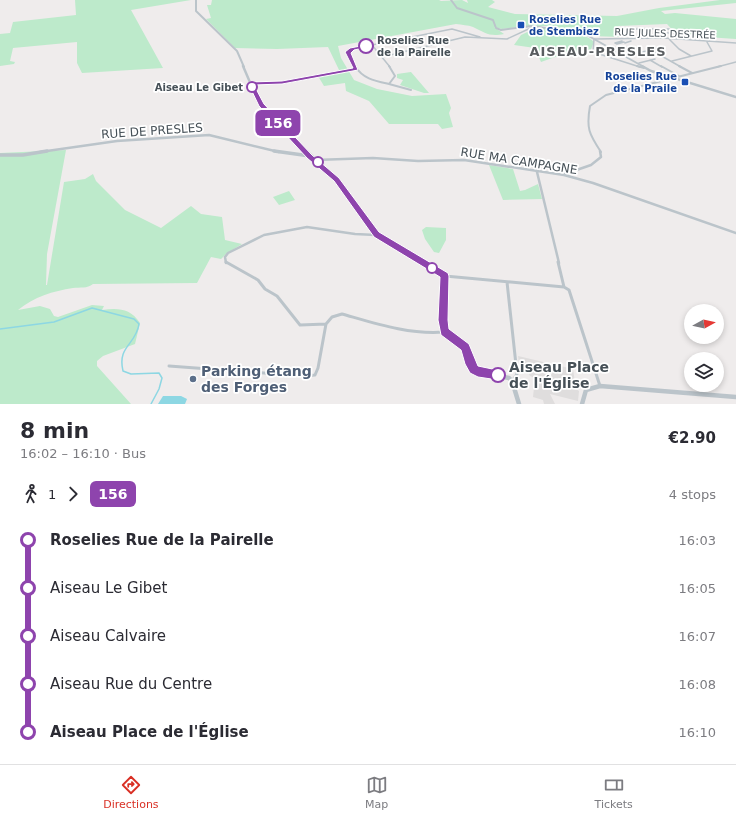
<!DOCTYPE html>
<meta charset="utf-8">
<style>
:root{--surface:#fff;--page:#f2f2f3;--text:#2b2b33;--muted:#7c7c81;--line:#e1e1e2;--accent:#d93025}
body{margin:0;font-family:"DejaVu Sans",sans-serif;background:var(--page);color:var(--text);height:100vh;display:flex;flex-direction:column;font-size:15px;white-space:nowrap}
*{box-sizing:border-box;margin:0}
p{font-size:13px;color:var(--muted)}
.icon{flex:none;width:22px;height:22px;fill:none;stroke:currentColor;stroke-width:2;stroke-linecap:round;stroke-linejoin:round}
.map{position:relative;height:404px;overflow:hidden}
.drawer{display:flex;flex-direction:column;background:var(--surface);flex:1}
.drawer>*{flex:none}
.badge{padding:0 8px;border-radius:6px;font-size:14px;line-height:26px}
.needle{width:26px;rotate:82deg}
.controls{position:absolute;left:684px;top:304px;display:grid;gap:8px}
.controls a{display:grid;place-items:center;width:40px;height:40px;border-radius:50%;background:var(--surface);box-shadow:0 2px 6px #0003;font-size:20px}
.map>.badge{position:absolute;translate:-50% -50%;box-shadow:0 0 0 2px #fff}
.legs{display:flex;align-items:center;gap:6px;height:44px;padding:0 20px;font-size:13px}
.legs p{margin-inline-start:auto}
.headline{display:flex;align-items:center;justify-content:space-between;height:68px;padding:0 20px}
h1{font-size:22px;font-weight:800;line-height:30px}
ul{padding:0 20px;list-style:none}
li{display:flex;align-items:center;gap:14px;height:48px;font-size:15px}
li i{display:grid;place-items:center;width:6px;height:100%;margin:0 5px;background:currentColor}
li i::after{content:'';width:10px;height:10px;margin:-5px;border:3px solid;border-radius:50%;background:var(--surface)}
li p{margin-inline-start:auto}
li:first-child i{background:linear-gradient(#0000 50%,currentColor 0)}
li:last-child i{background:linear-gradient(currentColor 50%,#0000 0)}
.tab-bar{display:flex;justify-content:space-around;align-items:center;height:56px;border-top:1px solid var(--line);background:var(--surface);font-size:11px;color:var(--muted)}
.tab-bar a{display:grid;justify-items:center;gap:2px}
.tab-bar .selected{color:var(--accent)}
.map>svg:first-child{display:block}
</style>
<div class="map">
<svg width="736" height="404" viewBox="0 0 736 404">
<rect width="100%" height="100%" fill="#efecec"/>
<path fill="#dfdddd" d="M518 356 573 369 576 389 579 391 578 401 550 394 555 404H544L543 400 533 397 535 378 530 376 527 370 520 369Z"/>
<path fill="#bdeacb" d="M75 0H191L131 10 163 68 82 73 77 63V42L13 48 10 61 15 62 14 64 0 66V34L10 33 13 22 76 15Z
M212 0H439L441 1 462 0 468 3 467 0H492L495 2 488 7 515 14 617 16 659 8 720 0H736V3L661 11 665 14 675 13 736 19V39L677 35 667 24 618 26 622 37 591 36 545 26H526L502 29 494 27 504 34C489 37 486 33 473 27 468 25 462 25 456 24L338 46 341 58 354 80 377 89 412 96 446 94 451 108 449 113 453 127 442 129 438 124H389L369 101 346 91 345 83 324 86 318 76 340 72 328 47 277 49 235 48 206 19 211 18 207 5H211Z
M538 27C550 28 586 32 594 42L590 52 555 57 541 62 535 48 514 45 521 35Z
M411 72 429 93H424L400 85 403 80 397 78V74Z
M66 150 47 254 46 285H47L64 182 85 179 93 174 96 181 125 210 161 228 191 206 201 214 222 217 225 240 242 244 226 254 221 259 211 257 197 283 93 284C87 289 80 287 73 288 53 291 34 297 18 310L40 306 50 309 54 316 58 317 92 305 104 306 102 310C118 308 130 308 140 323L135 344 103 356 97 361V366L131 404H0V153Z
M489 165 513 169 520 191 525 190 538 184 542 199 503 200Z
M289 191 295 200 279 205 273 197Z
M426 227 446 228V240L439 253 434 252 425 239 422 230Z"/>
<path fill="#8dd7e3" d="M163 396H181L187 399 185 404H158Z"/>
<g fill="none" stroke-linecap="round" stroke-linejoin="round">
<path stroke="#8dd7e3" stroke-width="1.5" d="M0 329 54 322 92 308 134 319 139 324C136 345 117 346 123 371L131 374 159 373 162 378 159 389 151 404"/>
<path stroke="#bbc4ca" stroke-width="1.5" d="M636 29H644
M657 29 660 33H673
M654 38 644 29H670
M669 39 679 49 691 56
M622 41 615 43 617 44 624 42
M625 43 631 41
M372 45 390 67
M372 45 452 29 480 37
M651 50 658 48 651 47 653 49
M624 56 651 50 681 67
M382 57 465 37 507 39 535 26
M650 60 662 67
M672 61 712 51 707 42
M639 63 655 59
M356 67 348 52 349 50 372 45
M640 67 593 52 594 39 664 38 736 43
M717 67 736 62"/>
<path stroke="#bbc4ca" stroke-width="2" d="M355 66C363 79 375 81 389 84L395 76 389 66
M637 66 644 68
M661 66 679 76
M679 66 692 73
M251 83H282L356 69
M389 84 411 90
M601 152C589 134 586 128 590 106L606 95 721 66"/>
<path stroke="#bbc4ca" stroke-width="2.5" d="M315 160 373 158 418 161 464 160 564 175 593 183 736 233
M537 172 559 263
M565 174 591 165 601 157 600 151
M226 263 225 257 228 253 264 235 307 227 355 234 376 235"/>
<path stroke="#bbc4ca" stroke-width="3" d="M226 262 258 280 265 289 277 296 300 325 326 324
M558 262 564 287
M445 276 564 287
M507 282 517 374 512 381
M564 287 569 290 600 386
M169 366 303 376 315 375 318 368 326 324 332 317 342 314C374 323 410 335 444 332"/>
<path stroke="#bbc4ca" stroke-width="2" d="M196 0V11L237 51 244 67
M451 0 457 8 493 20 496 28 501 30 532 26 585 34 644 67"/>
<path stroke="#bbc4ca" stroke-width="2.5" d="M243 66 258 101 307 152
M642 66 651 71 736 97
M40 152 117 141 209 135 279 152"/>
<path stroke="#bbc4ca" stroke-width="3.5" d="M274 151 310 156
M306 151 337 179 376 234 423 263
M0 155H23L47 151"/>
<path stroke="#bbc4ca" stroke-width="4.5" d="M421 262 445 276 443 320 444 332 466 347 473 367 478 372 509 378 512 381 519 404
M582 404 586 390 600 386 736 397"/>
</g>
<path fill="#8e44ad" stroke="#fff" d="M366 45H368V47L354 50 351 53 358 70 282 84 254 85 264 104 312 155 339 178 379 232 448 273 449 276 448 320 449 329 469 344 478 366 502 371 503 375 502 379 498 380 478 377 470 373 465 364 461 350 441 335 438 320 440 277 374 237 334 181 307 158 259 106 248 83 250 82 282 81 353 68 345 52 350 48Z"/>
<g fill="#1a4fb4" stroke="#fff" stroke-width="1.5">
<rect x="517" y="21" width="8" height="8" rx="2"/>
<rect x="681" y="78" width="8" height="8" rx="2"/>
</g>
<g fill="#fff" stroke="#8e44ad" stroke-width="2">
<circle cx="366" cy="46" r="7"/>
<circle cx="252" cy="87" r="5"/>
<circle cx="318" cy="162" r="5"/>
<circle cx="432" cy="268" r="5"/>
<circle cx="498" cy="375" r="7"/>
</g>
<circle fill="#5c6f8a" stroke="#fff" stroke-width="1.5" cx="193" cy="379" r="4"/>
<g text-anchor="middle" stroke-width="3.5" stroke-linejoin="round" paint-order="stroke">
<g font-size="10" font-weight="bold" fill="#164399" stroke="#fff" text-anchor="start">
<text x="529" y="23">Roselies Rue<tspan x="529" dy="12">de Stembiez</tspan></text>
<text x="677" y="80" text-anchor="end">Roselies Rue<tspan x="677" dy="12">de la Praile</tspan></text>
</g>
<g font-size="10" fill="#465057" stroke="#fff">
<text transform="translate(665 33) rotate(2)" y="4">RUE JULES DESTRÉE</text>
</g>
<g font-size="10" font-weight="bold" fill="#465057" stroke="#fff" text-anchor="start">
<text x="377" y="44">Roselies Rue<tspan x="377" dy="12">de la Pairelle</tspan></text>
<text x="243" y="91" text-anchor="end">Aiseau Le Gibet</text>
</g>
<g font-size="12" fill="#465057" stroke="#fff">
<text transform="translate(152 131) rotate(-4)" y="4">RUE DE PRESLES</text>
<text transform="translate(519 161) rotate(9)" y="4">RUE MA CAMPAGNE</text>
</g>
<g font-size="13" font-weight="bold" letter-spacing="1" fill="#595d60" stroke="#fff">
<text x="598" y="56">AISEAU-PRESLES</text>
</g>
<g font-size="14" font-weight="bold" fill="#465057" stroke="#fff" text-anchor="start">
<text x="509" y="372">Aiseau Place<tspan x="509" dy="16">de l'Église</tspan></text>
</g>
<g font-size="14" font-weight="bold" fill="#4e5e75" stroke="#fff" text-anchor="start">
<text x="201" y="376">Parking étang<tspan x="201" dy="16">des Forges</tspan></text>
</g>
</g>
</svg>
<div class="controls">
<a><svg class="needle" viewBox="-14 -14 28 28"><path d="M0-13l5 13h-10z" fill="#e53935"/><path d="M0 13l5-13h-10z" fill="#7c7c81"/></svg></a>
<a><svg class="icon" aria-label="layers" viewBox="0 0 24 24"><path d="M12 4l9 5-9 5-9-5zM3 14l9 5 9-5"/></svg></a>
</div>
<b class="badge" style="left:278px;top:123px;background:#8e44ad;color:#fff">156</b>
</div>
<section class="drawer">
<div class="headline"><div><h1>8 min</h1><p>16:02 – 16:10 · Bus</p></div><b>€2.90</b></div>
<div class="legs"><svg class="icon" aria-label="walk" viewBox="0 0 24 24"><circle cx="13" cy="4" r="2"/><path d="M13 8l-2 6 4 7M11 14l-3 7M7 12l3-4h3l4 4"/></svg>1<svg class="icon" aria-label="forward" viewBox="0 0 24 24"><path d="M9 5l7 7-7 7"/></svg><b class="badge" style="background:#8e44ad;color:#fff">156</b><p>4 stops</p></div>
<ul>
<li><i style="color:#8e44ad"></i><b>Roselies Rue de la Pairelle</b><p>16:03</p></li>
<li><i style="color:#8e44ad"></i><span>Aiseau Le Gibet</span><p>16:05</p></li>
<li><i style="color:#8e44ad"></i><span>Aiseau Calvaire</span><p>16:07</p></li>
<li><i style="color:#8e44ad"></i><span>Aiseau Rue du Centre</span><p>16:08</p></li>
<li><i style="color:#8e44ad"></i><b>Aiseau Place de l'Église</b><p>16:10</p></li>
</ul>
</section>
<nav class="tab-bar">
<a class="selected"><svg class="icon" aria-label="directions" viewBox="0 0 24 24"><path d="M12 3l9 9-9 9-9-9zM9 14v-3h6M13 9l2 2-2 2"/></svg>Directions</a>
<a><svg class="icon" aria-label="map" viewBox="0 0 24 24"><path d="M3 6l6-2 6 2 6-2v14l-6 2-6-2-6 2zM9 4v14M15 6v14"/></svg>Map</a>
<a><svg class="icon" aria-label="tickets" viewBox="0 0 24 24"><path d="M3 7h18v10H3zM15 7v10"/></svg>Tickets</a>
</nav>
